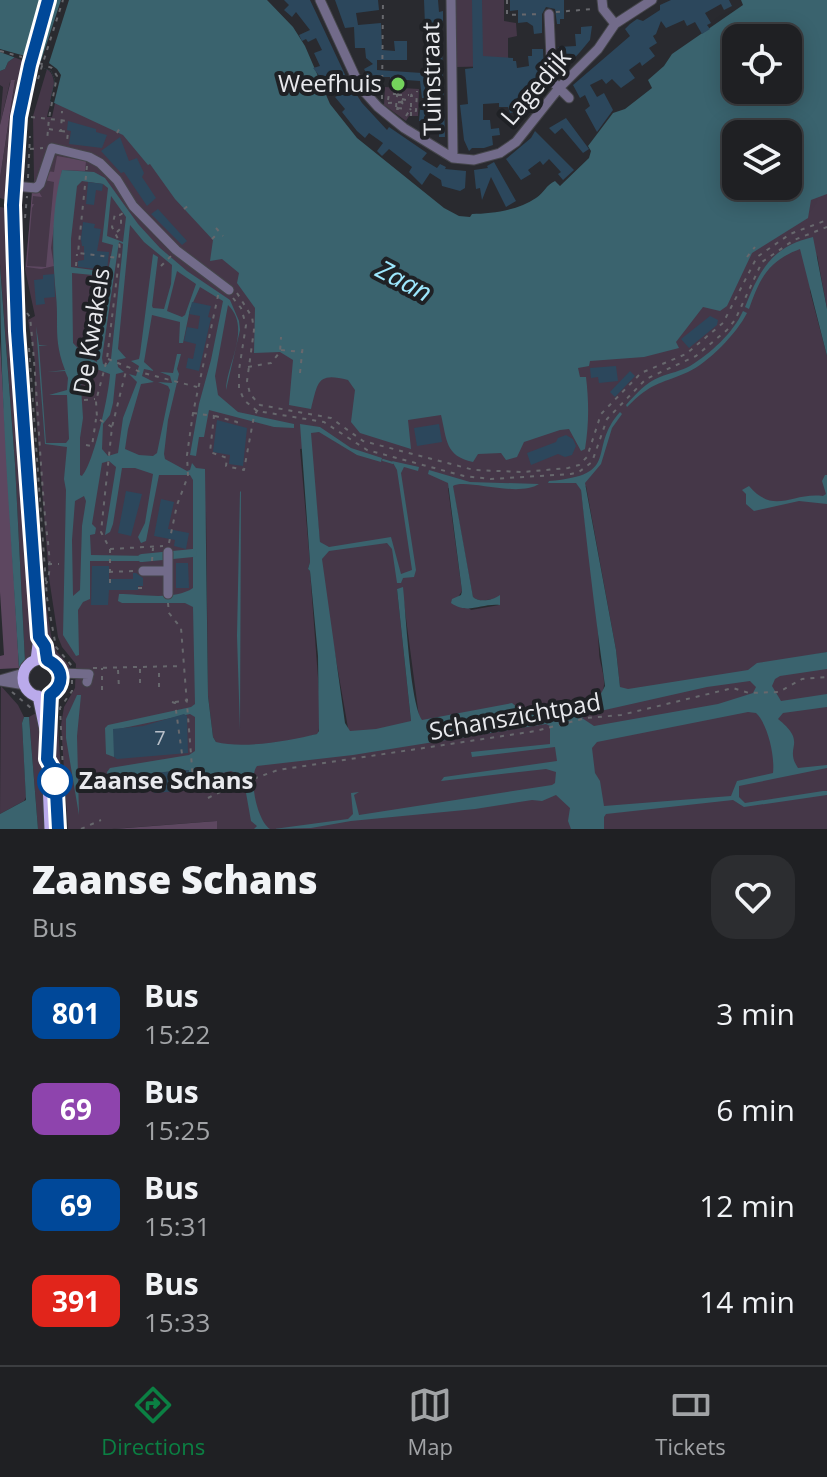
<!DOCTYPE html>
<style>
:root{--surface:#1f2023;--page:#2c2d30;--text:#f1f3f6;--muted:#a1a3a6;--line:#3c3e41;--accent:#0b8043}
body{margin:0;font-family:"Open Sans",sans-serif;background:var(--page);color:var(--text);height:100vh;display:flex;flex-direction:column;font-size:30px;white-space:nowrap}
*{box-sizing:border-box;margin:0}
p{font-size:26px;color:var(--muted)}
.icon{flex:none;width:44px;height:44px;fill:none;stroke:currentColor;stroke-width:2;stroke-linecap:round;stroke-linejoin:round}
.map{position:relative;height:829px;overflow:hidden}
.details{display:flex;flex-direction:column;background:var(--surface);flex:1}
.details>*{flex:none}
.badge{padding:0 16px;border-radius:12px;font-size:28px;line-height:52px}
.controls{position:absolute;left:722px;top:24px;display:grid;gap:16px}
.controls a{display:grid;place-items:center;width:80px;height:80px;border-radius:16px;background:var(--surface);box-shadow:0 4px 20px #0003,0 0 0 2px var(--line);font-size:40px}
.map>.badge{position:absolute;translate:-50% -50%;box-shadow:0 0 0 4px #fff}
.round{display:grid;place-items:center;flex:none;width:84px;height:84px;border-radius:24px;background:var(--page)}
.head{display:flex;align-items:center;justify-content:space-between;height:136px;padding:0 32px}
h1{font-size:38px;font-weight:800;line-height:60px}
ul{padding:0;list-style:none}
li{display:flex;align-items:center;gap:24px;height:96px;padding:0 32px}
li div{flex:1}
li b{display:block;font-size:30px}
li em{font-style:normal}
li .badge{min-width:88px;font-weight:700;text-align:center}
.menu{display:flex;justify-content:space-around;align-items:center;height:112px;border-top:2px solid var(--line);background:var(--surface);font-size:22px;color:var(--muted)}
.menu a{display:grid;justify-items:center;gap:4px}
.menu .on{color:var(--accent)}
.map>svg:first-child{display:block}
</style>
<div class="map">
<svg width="827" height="829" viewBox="0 0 827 829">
<rect width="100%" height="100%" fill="#292a2f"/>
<path fill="#453748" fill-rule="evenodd" d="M454 0H504V21L516 23 517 36 508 38V66L456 67Z
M15 57 23 59 24 63 9 143 6 200 0 198V178L15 81 10 82 0 125 3 87 0 85V71L5 69 8 62Z
M47 69C61 79 50 101 47 117H52L55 103 60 105 61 99 562 359 827 179V309L817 255 810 291 827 356V652L791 659 827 657V829H217L216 821 112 829H68L61 725 64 707 75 688 76 664 62 647 58 637 49 578 35 400V362L28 320 35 316 25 269 34 180 33 116ZM311 448 325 597 348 728 303 738 318 734 321 718 310 571 308 569 310 562 300 449ZM586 486 616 650 620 687 602 693C608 679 599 665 599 651 597 597 587 542 581 489ZM448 488 453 489 473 598 482 601 497 598 499 605 471 610 458 597 462 591ZM206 509 208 696 213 737 216 742 201 741ZM402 588 419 717 411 721 397 589Z
M385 87 419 89 418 116H409L406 121 384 105Z
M0 207 6 208 32 636V653L25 661 15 464 0 264Z
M24 320 44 592 52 641 57 652 69 665 70 672 63 669 49 652 39 586 21 322Z
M1 686 18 705 24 717 22 723 26 797 24 801 0 814Z
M52 710 57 712 65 829H63L60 775 57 774 52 752Z
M38 712 46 829H38L29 717Z"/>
<path fill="#5d4760" d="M11 80H15L0 178V125Z
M57 156 86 161 85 171 62 170 51 248 54 266 41 269 26 267 32 191 39 192 42 197 33 196 32 204H34L32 208 27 266 46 267 54 182 44 180 47 171 54 172Z
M0 341 19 668 0 669V656L4 655 0 592Z
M217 821V829H114Z"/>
<path fill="#3a636e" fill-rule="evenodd" d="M0 0H267L293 27 305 46 330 104 357 138 444 208 459 216 470 217 472 214C492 214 519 210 536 198 544 193 546 185 555 181L560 186 589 158 591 151 588 146 613 113 625 109 652 88 648 80 664 66 672 54 743 5 741 0H827V194L811 200 808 218 752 253 727 306 720 311 703 307 676 342 679 348 644 357 590 361 589 366 578 368 580 377H586C589 402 589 424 585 449L581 451 569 429 560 430 524 442 517 457 506 460 501 453 478 454 473 462C445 456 447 440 441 415L408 420 411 449 360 433 351 422 355 390 348 380C317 372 318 382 311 409L289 405 293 360 280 352 254 353 255 308 237 283 239 273 222 259 210 261 213 240 175 199 150 164 148 165 123 135 50 101 55 80 51 71 15 57 8 62 5 69 0 71ZM736 38H788V90H736ZM736 134H788V186H736Z
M62 170 94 172 105 178 138 224 160 248 187 271 230 300 239 321 240 330 226 390C226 365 252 328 228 305L215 376 218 395 238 412 294 424V428L274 427 209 410 204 437H199L196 456 190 455 199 404 211 360 223 301 200 287 190 309 183 343H179L180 322 152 315 144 362 154 371 144 369 142 376 154 382 141 384 128 429 125 449 139 455 153 456 157 453 170 390 168 386 158 382 172 383 170 376 160 372 173 373 177 354H181L177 369 179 374 168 420 164 454 165 459 187 471 190 470 192 463 196 468 205 469 208 696 213 737 216 742C243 749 289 741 317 734L319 731 318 656 310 571 308 569 310 562 300 424 320 427 351 448 382 458 381 462 357 455 319 432 311 433 320 542 329 547 391 537 401 574 412 570 397 470 392 461 419 467 418 471 404 467 401 473 416 570 414 577 403 578 401 583H397L392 549 387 543 329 551 322 559 345 723 350 731 376 729 411 721 397 589 403 587C406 614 410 702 422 720L512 703 526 715 545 710 567 713 596 703 605 686C596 621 588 555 581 490L576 483H548L549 481C623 475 586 450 620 412L622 414 612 428 601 464 585 483 616 650 620 687 628 689 748 670 757 663 827 652V669L780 676 775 679 772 686 781 701 827 694V707L783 713 778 719C809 744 783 746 798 768L827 765V768L739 786V797L745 803 823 791H827V795L744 807 733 800 606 814 604 817V829H571L568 821 570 808 556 795 542 801 532 800 475 809 351 821 311 828 274 829 348 819 353 814 351 793 359 792 354 795 359 815 552 785 555 783 556 772 546 769 441 781 444 777 557 761 555 747 472 757 471 752 550 744V726L546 724 353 755 257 766C248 777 257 821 270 829H254L257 826 251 821 243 776 231 771 190 780 188 770 153 773V784L109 788 107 772 110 768 189 755 195 751V717L190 714 114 730V757L106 754 105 728 108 725 191 707 195 704 193 607 185 603H122L118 601 119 594C140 594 174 601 193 588V480L190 475H159L146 541 141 543 138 537 145 523 153 474 135 468H122L113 524 110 532 105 535 116 467 109 461 102 463 92 524 96 528 95 534 90 535 91 555 150 556V561H90V599L83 602 78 610 79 655 76 656 63 635 66 490 64 479 67 447 45 444 36 326 39 345H48L39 346 46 443H66L69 439 67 395H49L67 390 68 378 65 371 47 372 65 370C53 339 59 325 56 295 52 255 51 210 62 170ZM82 181 103 184 108 188 102 242 113 245 108 272 71 267V239L77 186ZM111 196 126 217 123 242 107 236ZM130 225 144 242 172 265 171 284 164 309 153 308 152 306 158 257 153 254 140 354 139 359 131 361 139 366 136 376 129 374 137 382 123 418 118 453 108 456 102 449 103 424 110 415 113 403 116 374 124 372 118 367 117 360 126 358 118 349ZM119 242 123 244 122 255 111 359 107 365 103 364 102 358ZM177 271 196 284 185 315 182 317 167 311ZM72 273 103 276 107 279 97 362 84 355 73 343ZM88 366 110 374C109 394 94 463 82 476L80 475V438L83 418 81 387 82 374ZM84 496 86 501 82 526 80 590 73 596 72 540 75 501ZM750 681 756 687 753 693 718 704 594 726 582 718 587 714 707 687ZM748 712 756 713C768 724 775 757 773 773L737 781 731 796 604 806 600 781 595 773 592 748 597 742Z
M813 237 827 309V356L800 249C768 261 760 278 749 309L745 307C760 270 771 247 813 237Z
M0 266 15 464 25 661 19 668C11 534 0 400 0 266Z
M743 311 747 313C737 333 708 363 688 372 658 385 652 382 627 407L626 405C636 394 646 382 660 377 670 373 681 371 690 366 711 353 733 333 743 311Z
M429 470 470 482 539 484C517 498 466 478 453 486L473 597C479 603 494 600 500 595V605C481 603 468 615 451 603L452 599 461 595 462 591 448 483 428 474Z
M825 475H827V504L799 501 754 511 746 504V494L742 490 749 486C775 516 791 492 823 496L826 494 822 481Z
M240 491 241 492 240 730 237 636Z
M77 695H81L77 736 79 815 66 738V719Z
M24 717H29L38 829H0V814L26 800 22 723Z"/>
<path fill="#292a2f" d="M41 0H53L37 60 41 61 61 0H69L49 63 57 69 61 75 54 103 50 101 55 80 51 71 0 52V49L25 56Z"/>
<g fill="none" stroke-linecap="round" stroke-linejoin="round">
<path stroke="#3a636e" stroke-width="2" d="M383 460 393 463"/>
<path stroke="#3a636e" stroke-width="8" d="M142 558 193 553"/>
</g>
<path fill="#2c475c" d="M284 0H310L348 81 362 103 387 130 389 127 427 153 422 159 437 168 440 164 446 167 445 169 466 171 465 188 460 191 442 186 441 180 430 173 422 185 409 172 412 167 389 149 382 156 377 151 383 143 369 133 365 138 357 131 342 112 345 109 335 97 339 95 329 75 321 78 313 68 320 66 314 53 322 50 316 38 308 42 306 39 302 41 299 35 310 30 296 12 292 17 284 10 289 5Z
M335 0H378L379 10 356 13 358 25 381 23 382 50 395 51 394 41H407V60H377V70L437 74V59H430L428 46H442L445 137H439V132L424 131V121H419L420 110H424L425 98H422L420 81 406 80V88L390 87V77H382L372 83 364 69 373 64 366 58 365 48H355L354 27 345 28Z
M424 0H438L439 12 443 11V25H425Z
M472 0H482L483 56 513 58V61H516L517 68 529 66 528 56H532V49H543L544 81 541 95 526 102 528 107 522 111 524 116 516 119 514 112 510 113 508 107H499V103L483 104V120H490L491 129 499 128 500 135 492 136 493 145 484 148H472L469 151 464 140 460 105 468 104 465 69 473 68Z
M510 0H564V19H560V24H557L555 9 546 7 542 14V33L534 34 533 26 527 22 518 23V10L510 11Z
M671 0H729L732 6 724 10 721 4 705 13 711 23 707 25 710 29 702 34 695 22 687 26 684 20 666 28 661 21 656 34 653 36 657 43 649 48 655 56 642 66 640 62 629 70 635 78 621 88 612 79 606 84 602 79 590 85 597 97 604 93 613 110 597 132 585 110 590 106 585 95 580 98 573 85 630 36 625 29 630 24 637 19 643 21 660 10V5Z
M592 26 590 40 580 52 569 64 559 62 558 47 576 46 575 34H581V27Z
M566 118 589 149 583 153 562 128 555 134 549 128Z
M68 121 96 129V132L107 135 102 148 69 144 71 131 67 130Z
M535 131 574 170 563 180 558 174 561 172 549 159 543 165 540 161 528 170 531 174 521 180 506 159 531 138Z
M120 137 129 161 137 158 144 173 142 177 156 198 147 206 124 172 121 173 101 151Z
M494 162 516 201 506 207 491 177 482 200 480 188 476 189 474 170 488 168 487 166Z
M88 182 103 184 102 191 96 190 94 205 86 204Z
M158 209 187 241 182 245 151 214Z
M83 222 95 224 94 228 101 229 97 251 109 252 107 270 78 267V261L84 260V246H82L81 239Z
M54 274 55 297 44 298 45 304 36 305 34 280 43 279V275Z
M192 302 211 306 208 317 211 318 199 371 186 368 188 358 193 359 196 344 184 341 187 327 198 329 200 316 189 314Z
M710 316 718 320 717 325 689 348 681 339Z
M616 366 618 381 599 383 598 377 591 378 590 368Z
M630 371 635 376 615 397 610 392Z
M217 420 247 428 243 466 229 464 230 455 213 452Z
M439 424 442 442 417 446 414 428Z
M566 435 573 439 576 446 572 455 565 457 558 454 531 465 527 453 556 442 558 438Z
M126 491 142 494 131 536 118 533Z
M161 499 174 502 168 529 189 533 186 549 174 546 175 540 154 536Z
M176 563H188L189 588H176Z
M92 566H109V579H133V573H136L143 578V586H138V590H109L108 605H91Z
M184 714 187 716 188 753 117 759 114 757 113 729 143 726Z
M189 770 190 790 154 793 152 773Z"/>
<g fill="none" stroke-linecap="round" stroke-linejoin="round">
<g stroke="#44454a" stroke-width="11">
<path id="minor" d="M320 0 360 87 378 107 404 128 453 158 474 160 500 153 516 142 559 88 598 49 615 24 652 0
M451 0 453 158
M602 0 603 9 615 24
M549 14 552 81 569 98
M14 186 36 188 40 184 52 148 89 157 100 163 117 180 133 206 176 250 229 290
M168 552V594
M143 571H168
M60 673 89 674 87 682
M0 680 24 673
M0 681 25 685
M48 762 55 773 58 829"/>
</g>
<g stroke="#44454a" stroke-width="13">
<path id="major" d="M30 65C9 172 13 278 21 387 26 470 33 554 39 637L36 660
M23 678a19 19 0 1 1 38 0a19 19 0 1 1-38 0Z
M50 695 46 734 50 829
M38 696 45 730"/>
</g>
<path stroke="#67686d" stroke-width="2" stroke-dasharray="4 6" stroke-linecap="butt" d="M507 0V15L542 14
M556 12 593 9
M0 51 22 57
M39 63 52 68 57 76 49 118 47 141
M38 79 41 69
M398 93V95H396V93Z
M411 94 412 96H410L409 95Z
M398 95H409
M382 99 383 0
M402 99 406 100 405 104 402 103Z
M388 100 389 94H396
M388 103 401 102
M396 107 397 96
M397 107 398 109H396L395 108Z
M411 107V96
M398 108 408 109
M406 116 411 108 410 110
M411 116V110L416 111 417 91
M31 117 68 121
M49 129 61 131 62 111
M61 131 68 132 67 141
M117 133 121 126
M30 149 43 148
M87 166 78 253 119 258
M28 178 30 136
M184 209 189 205
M25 218 27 196
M216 228 223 236
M117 232 121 228V215
M212 239 219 232
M747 257 755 247
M76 266 77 254
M161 266 171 256
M237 293 252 317 254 330 247 381 250 394 260 405 331 418 363 441 474 470 523 472 568 468 579 465 587 457 601 414 641 373 686 354 723 323 757 257 790 234 827 220
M233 298 241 308 246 325 239 370V388L244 400 257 411 324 422 367 450 464 476 491 479 571 474 579 472 592 462 607 419 646 379 696 356 727 330 735 320 762 262 794 240 827 227
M27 313 30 317C37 383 39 450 45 516 46 534 54 569 46 584
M29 348 47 598 56 647 72 666
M281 350 302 352
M108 359 143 373 197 387
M248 367 271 363 280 352 281 337
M300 373 303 344
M84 400 95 399
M193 413 214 416 210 452 227 458 226 466 244 470 254 416 260 406
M215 416 237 422V426
M112 427 97 418 96 401 107 359 120 251 119 241 112 227 115 214 120 215 126 211
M86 445 92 446 96 419
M169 543 177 505 188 476 187 455 193 413 219 291
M110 549 163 546
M152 561 153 548
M48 564H59
M109 572 135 571
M110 583V549L101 532 112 427 127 367
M138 588H143
M168 603 169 613 181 628 193 780 196 784 211 782 235 772 236 792
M93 668 183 666
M140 669V688
M118 670 119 688
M159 687V669
M102 690V668
M12 692 31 708
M172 702 175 703 182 754
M175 702 188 700
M63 770 60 708 72 691V680
M208 798C231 786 253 779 278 770L536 731 586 718 621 715 733 688 749 693 779 692 802 679 827 677
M81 829 101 820"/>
<use href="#minor" stroke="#726b8a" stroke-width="9"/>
<use href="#major" stroke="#baaaeb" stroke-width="11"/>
<g stroke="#44454a" stroke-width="13" stroke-linecap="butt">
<path id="major-bridge" d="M30 65 48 0"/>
</g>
<path stroke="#67686d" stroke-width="2" stroke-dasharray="4 6" stroke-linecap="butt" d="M41 69 63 0"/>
<use href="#major-bridge" stroke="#baaaeb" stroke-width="11"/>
</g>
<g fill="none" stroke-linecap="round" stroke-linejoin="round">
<g stroke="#fff" stroke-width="18">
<path id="line" d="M48 0 30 65 19 117 13 205 17 331 39 637 45 646 47 660C64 668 65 685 50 695L47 759 55 773 58 829"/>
</g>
<use href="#line" stroke="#004899" stroke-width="12"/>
</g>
<circle fill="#74d25c" stroke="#1f2125" stroke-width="3" cx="398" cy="84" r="8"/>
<circle fill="#fff" stroke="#004899" stroke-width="4" cx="55" cy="781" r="16"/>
<g text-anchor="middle" stroke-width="8" stroke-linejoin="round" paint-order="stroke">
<g font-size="20" fill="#b9c0c9">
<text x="160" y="745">7</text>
</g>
<g font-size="24" fill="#e8e9ed" stroke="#1f2125">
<text transform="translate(432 79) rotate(-91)" y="8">Tuinstraat</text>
<text transform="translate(536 87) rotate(-49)" y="8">Lagedijk</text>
<text transform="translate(92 331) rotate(-81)" y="8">De Kwakels</text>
<text transform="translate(515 717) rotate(-10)" y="8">Schanszichtpad</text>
</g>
<g font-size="24" fill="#e8e9ed" stroke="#1f2125" text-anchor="end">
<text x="382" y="92">Weefhuis</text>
</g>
<g font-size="24" font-weight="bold" fill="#e8e9ed" stroke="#1f2125" text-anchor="start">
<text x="79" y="789">Zaanse Schans</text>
</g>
<g font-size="26" font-style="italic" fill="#9ee8fe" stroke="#1f2125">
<text transform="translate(404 281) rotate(28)" y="9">Zaan</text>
</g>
</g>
</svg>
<div class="controls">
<a><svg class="icon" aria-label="locate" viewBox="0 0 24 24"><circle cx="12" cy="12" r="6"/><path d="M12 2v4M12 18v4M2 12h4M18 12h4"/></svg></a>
<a><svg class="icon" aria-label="layers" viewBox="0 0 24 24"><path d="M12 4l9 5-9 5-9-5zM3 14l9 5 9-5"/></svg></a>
</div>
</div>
<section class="details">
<div class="head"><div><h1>Zaanse Schans</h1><p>Bus</p></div><a class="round"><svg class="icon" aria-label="heart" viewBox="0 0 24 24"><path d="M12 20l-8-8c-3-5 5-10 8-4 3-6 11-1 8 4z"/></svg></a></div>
<ul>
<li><span class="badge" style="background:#004899;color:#fff">801</span><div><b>Bus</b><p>15:22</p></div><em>3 min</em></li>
<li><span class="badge" style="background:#8e44ad;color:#fff">69</span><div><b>Bus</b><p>15:25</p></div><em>6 min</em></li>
<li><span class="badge" style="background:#004899;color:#fff">69</span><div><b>Bus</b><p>15:31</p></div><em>12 min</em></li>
<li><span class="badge" style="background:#e1251b;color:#fff">391</span><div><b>Bus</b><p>15:33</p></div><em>14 min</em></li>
</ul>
</section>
<nav class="menu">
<a class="on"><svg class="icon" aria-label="directions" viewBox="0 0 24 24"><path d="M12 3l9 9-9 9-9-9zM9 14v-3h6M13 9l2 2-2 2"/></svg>Directions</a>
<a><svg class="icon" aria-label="map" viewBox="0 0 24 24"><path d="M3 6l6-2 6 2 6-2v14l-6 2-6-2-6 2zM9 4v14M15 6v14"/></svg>Map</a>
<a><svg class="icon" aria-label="tickets" viewBox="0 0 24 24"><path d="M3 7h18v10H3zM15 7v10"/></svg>Tickets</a>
</nav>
